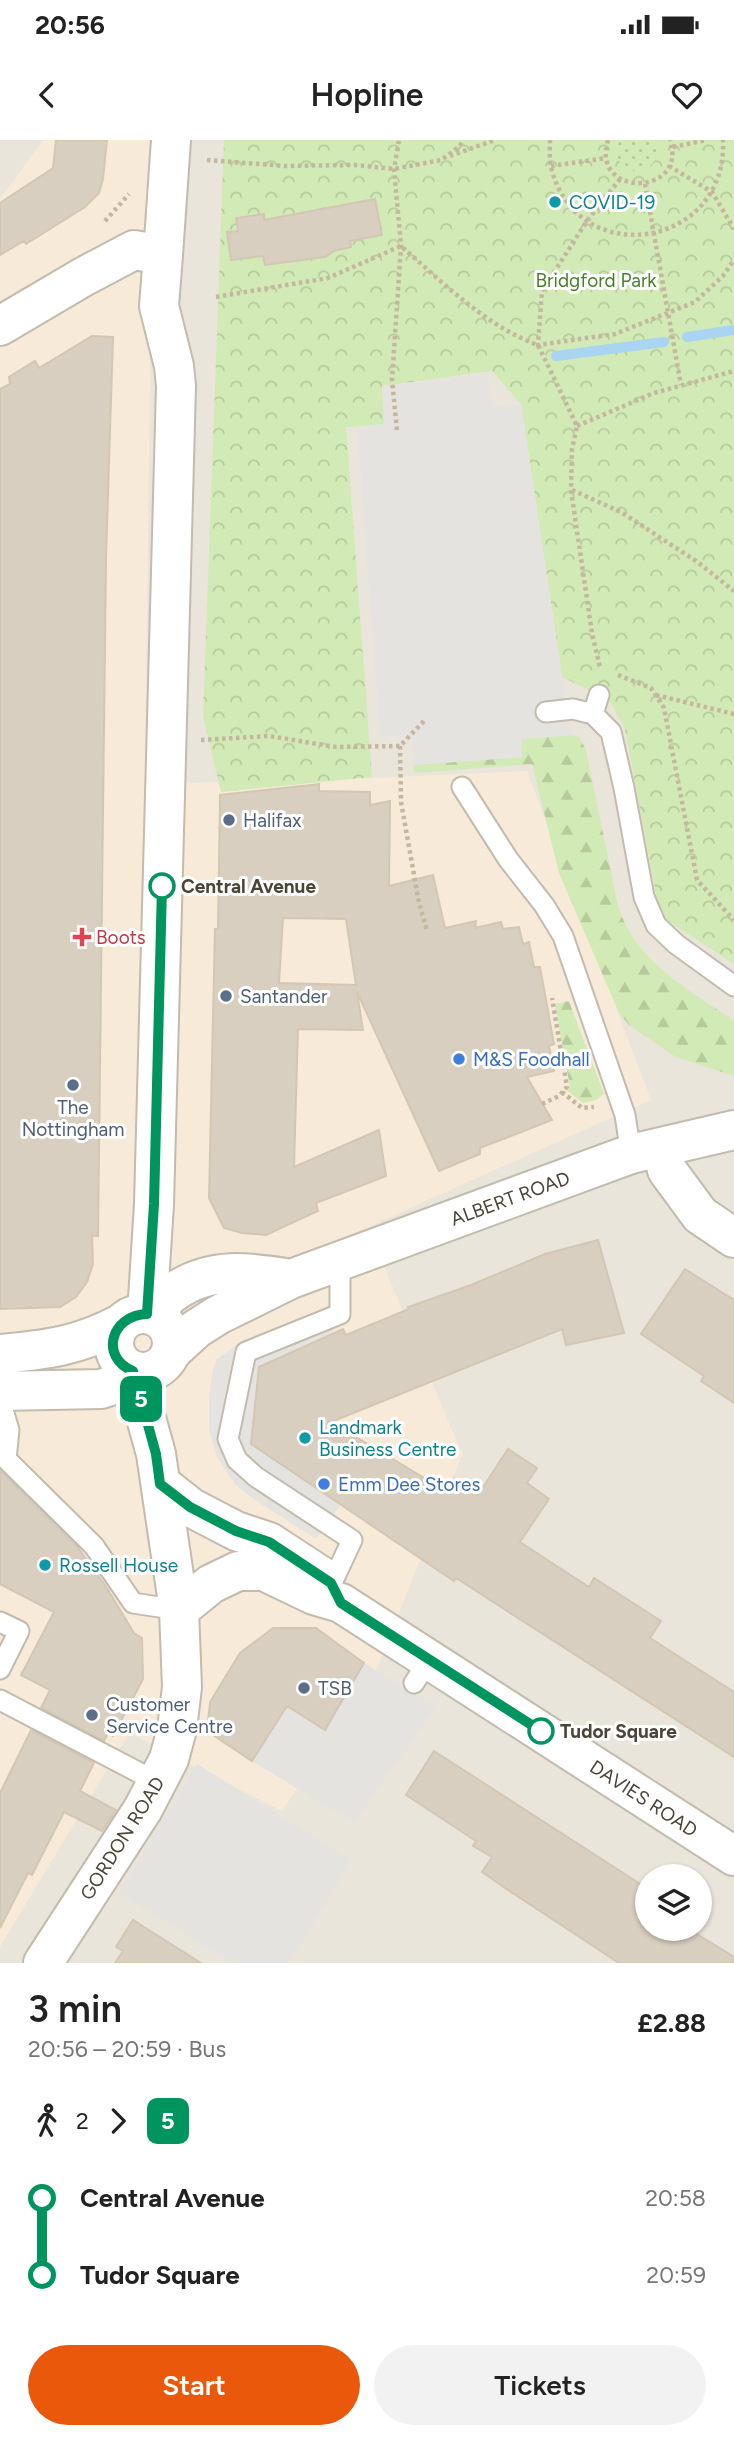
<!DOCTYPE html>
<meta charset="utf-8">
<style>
:root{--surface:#fff;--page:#f2f2f2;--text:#222;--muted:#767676;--accent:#ea580c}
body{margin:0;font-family:Figtree,sans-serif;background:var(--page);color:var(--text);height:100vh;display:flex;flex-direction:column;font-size:26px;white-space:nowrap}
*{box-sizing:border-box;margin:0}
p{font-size:23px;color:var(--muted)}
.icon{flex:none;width:38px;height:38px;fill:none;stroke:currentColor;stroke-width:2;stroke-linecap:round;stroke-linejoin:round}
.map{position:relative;height:1823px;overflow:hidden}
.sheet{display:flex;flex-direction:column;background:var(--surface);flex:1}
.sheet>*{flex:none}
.badge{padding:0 14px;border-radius:10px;font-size:24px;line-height:46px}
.buttons{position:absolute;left:635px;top:1724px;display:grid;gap:14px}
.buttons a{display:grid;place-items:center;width:77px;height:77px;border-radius:50%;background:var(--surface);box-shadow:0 2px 5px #0004;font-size:35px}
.map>.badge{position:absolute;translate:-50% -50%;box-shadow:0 0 0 4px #fff}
.legs{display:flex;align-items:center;gap:10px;height:77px;padding:0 28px;font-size:23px}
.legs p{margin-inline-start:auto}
.overview{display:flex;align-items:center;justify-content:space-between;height:119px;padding:0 28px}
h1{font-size:38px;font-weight:600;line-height:52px}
.cta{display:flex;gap:14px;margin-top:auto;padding:14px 28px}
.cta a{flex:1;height:80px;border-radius:42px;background:var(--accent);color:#fff;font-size:28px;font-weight:600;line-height:80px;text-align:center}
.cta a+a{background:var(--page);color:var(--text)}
ul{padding:0 28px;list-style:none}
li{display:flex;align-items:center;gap:24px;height:77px;font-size:26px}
li i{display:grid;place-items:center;width:10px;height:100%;margin:0 9px;background:currentColor}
li i::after{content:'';width:18px;height:18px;margin:-9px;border:5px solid;border-radius:50%;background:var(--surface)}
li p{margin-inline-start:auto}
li:first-child i{background:linear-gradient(#0000 50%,currentColor 0)}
li:last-child i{background:linear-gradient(currentColor 50%,#0000 0)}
.status{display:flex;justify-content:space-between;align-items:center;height:49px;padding:0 35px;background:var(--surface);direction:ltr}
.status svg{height:19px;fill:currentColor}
header{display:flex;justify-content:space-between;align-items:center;height:91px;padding:0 28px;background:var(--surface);font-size:32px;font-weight:600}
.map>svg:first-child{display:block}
</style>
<div class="status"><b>20:56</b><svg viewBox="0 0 49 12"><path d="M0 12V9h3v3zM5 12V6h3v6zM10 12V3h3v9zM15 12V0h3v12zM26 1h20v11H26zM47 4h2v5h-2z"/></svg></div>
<header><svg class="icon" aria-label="back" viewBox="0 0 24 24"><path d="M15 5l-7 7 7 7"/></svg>Hopline<svg class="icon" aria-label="heart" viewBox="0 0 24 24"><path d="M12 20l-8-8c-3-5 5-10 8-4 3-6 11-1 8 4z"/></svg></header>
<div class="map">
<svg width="734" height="1823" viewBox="0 0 734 1823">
<defs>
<pattern id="forest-firs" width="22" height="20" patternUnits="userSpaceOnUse" patternTransform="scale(1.75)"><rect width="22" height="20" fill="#d2eab5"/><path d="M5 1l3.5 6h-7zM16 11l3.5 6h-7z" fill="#b6ca9c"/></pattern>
<pattern id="park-crowns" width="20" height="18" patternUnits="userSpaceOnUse" patternTransform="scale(1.75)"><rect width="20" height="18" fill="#d2eab5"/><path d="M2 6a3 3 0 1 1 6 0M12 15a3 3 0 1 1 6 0" fill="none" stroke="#b6ca9c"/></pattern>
<pattern id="garden-dots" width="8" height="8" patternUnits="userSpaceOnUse" patternTransform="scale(1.75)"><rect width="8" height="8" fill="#d2eab5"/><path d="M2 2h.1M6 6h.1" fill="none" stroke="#b6ca9c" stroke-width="1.8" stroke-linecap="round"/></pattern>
</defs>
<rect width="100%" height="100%" fill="#f6f3ec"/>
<path fill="#eae5da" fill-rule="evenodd" d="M0 0H734V1823H0ZM648 1736H700V1788H648Z"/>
<path fill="#f7ead8" d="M43 0H153L145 644 375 638 527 631 651 960 368 1087 462 1314 379 1524 282 1671 129 1593 0 1807V59Z"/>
<path fill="url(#forest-firs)" d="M571 595 579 597 586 610 618 766C635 822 689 849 734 881V936L676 917 629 885 619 873 559 733 532 624 414 633 413 625 521 617V599Z
M569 861 604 954 596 960 583 963 568 951 570 947 555 864Z"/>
<path fill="url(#park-crowns)" d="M224 0H734V824L660 776 625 589 609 560 562 537 521 264 492 231 383 246 384 285 346 287 372 637 221 652 203 576Z"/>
<path fill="url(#garden-dots)" d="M620 0H653C660 13 656 24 643 31 623 34 611 18 620 0Z"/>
<path fill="#e5e3e0" d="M487 233 493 266 521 264 571 595 522 599V617L414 625 411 595 380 596 357 286 384 284 382 246Z
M329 1170 333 1192 259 1227 251 1304 340 1365 316 1399 252 1358 235 1344 217 1317 209 1290V1258L213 1229 217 1219 239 1203Z
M364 1523 437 1566 354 1683 252 1621 287 1566 325 1590Z
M197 1624 352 1720 289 1823H232L119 1753Z"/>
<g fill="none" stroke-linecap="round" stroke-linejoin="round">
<path stroke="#a9d4f2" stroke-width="10" d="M687 197 734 190
M556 216 664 202"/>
</g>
<path fill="#d8cfc1" stroke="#d3c7b4" stroke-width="2" fill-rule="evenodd" d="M56 0H107L103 39 99 53 85 67 26 104 24 101 0 115V63L53 28Z
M375 59 382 95 350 101 351 107 334 111 325 117 265 125 263 116 231 120 227 92 238 91 236 78 264 74V80Z
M92 196 113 197 106 418 98 1096H92L93 1124 87 1142 76 1157 60 1167 0 1169V249L10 244 9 237 35 221 39 228Z
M319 644V651L370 652V665L390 661 389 746 433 735 445 788 476 781 475 788 501 782 503 789 519 787 523 804 529 802 534 827H540L554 904 549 906 554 931 527 937 552 980 480 1008V1014L439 1031 357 852 363 890 298 889 294 1027 379 990 386 1036 316 1063 318 1071 266 1095 242 1093 224 1088 209 1058 215 789H218L220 655ZM283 778 346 779 356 845 279 843Z
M598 1100 624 1193 566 1205 562 1189 331 1282 446 1351 454 1339 478 1355 508 1309 537 1328 527 1343 549 1359 520 1402 589 1447 594 1438 661 1481 650 1498 734 1552V1617L456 1438 454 1441 251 1304 259 1227 343 1189 346 1195 409 1169 408 1167 471 1145 545 1114Z
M685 1129 734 1160V1263L701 1241 704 1236 641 1194Z
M0 1330 76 1405 105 1445 134 1493 142 1498 143 1539 113 1596 108 1593 104 1601 41 1568 50 1550 21 1535 54 1472 0 1444Z
M273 1488H316L364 1523 325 1590 287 1566 252 1621 207 1591 210 1562 240 1513Z
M31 1590 94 1623 80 1651 116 1670 102 1691 64 1672 32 1735 28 1733 0 1788V1653Z
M434 1611 648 1749V1788H687L734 1817V1823H619L505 1748 482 1732 492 1717 473 1706 476 1701 406 1655Z
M133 1780 201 1823H115L123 1811 116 1807Z"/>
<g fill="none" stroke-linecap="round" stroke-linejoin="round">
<g stroke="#c2bbae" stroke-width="23">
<path id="service" d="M546 572 573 569 593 574 611 592 624 648 644 757 656 785 676 804 734 846
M593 574 599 555
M462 647 508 719 544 765 563 796 625 975 631 1014
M0 1260 9 1290 6 1319 94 1406 133 1463 179 1470
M332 1443 352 1400 256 1337 237 1320 228 1299 246 1212 340 1174V1120
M0 1482 19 1491 0 1529
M414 1543 430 1519
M0 1560 157 1642"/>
</g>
<g stroke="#c2bbae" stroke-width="42">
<path id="minor" d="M661 1007 667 1030 700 1075 734 1098
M147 1174 154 1064 176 246 174 226 159 166 163 115
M152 1175C159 1168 166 1157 174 1152 211 1126 250 1132 291 1139
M171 1212 196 1189 218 1175 291 1139 631 1014 734 990"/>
</g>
<g stroke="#c2bbae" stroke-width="42">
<path id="tertiary" d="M0 186 83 137 134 110 163 115 171 0
M114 1203a29 29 0 1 1 58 0a29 29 0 1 1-58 0Z
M0 1214C46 1210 78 1206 120 1184
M0 1251 101 1249 119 1243 129 1230
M161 1344 190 1367 236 1391 269 1402 321 1436
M179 1470 211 1444 238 1431H264L314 1455 341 1463 734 1716
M43 1823 143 1669 169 1619 177 1589 182 1547 179 1470 156 1314 133 1231"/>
</g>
<path stroke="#c4b79f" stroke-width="4.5" stroke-dasharray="3.5 3.5" stroke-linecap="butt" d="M550 0C550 8 549 19 551 27 576 132 728 109 723 0
M608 0C590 59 689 56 670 0
M673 7 707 0
M450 16 495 0
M207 20 285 26 355 25 394 29 441 20 459 7 464 0
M551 26 606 18
M669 26 712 52 734 89
M620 39 587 81 542 151 538 205 615 194 695 162 723 136 734 120
M645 44 681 245
M105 81 129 54
M216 157 328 138 401 106C441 141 487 187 538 205L577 286 572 309 571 350 592 493 600 528
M577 286 654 253 734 231
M397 290 392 240 401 106 394 29 399 0
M572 350 621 372 696 421 734 451
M618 535 651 548 664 568 697 740 734 780
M656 555 734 574
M201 600 269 596 336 607 400 606 425 580
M400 606 401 662 419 763 427 791
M562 952 582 968 594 967
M542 964 559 956 567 947 552 858"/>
<use href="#service" stroke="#fff" stroke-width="19"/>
<use href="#minor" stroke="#fff" stroke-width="38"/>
<use href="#tertiary" stroke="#fff" stroke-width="38"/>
</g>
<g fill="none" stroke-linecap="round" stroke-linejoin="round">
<g stroke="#fff" stroke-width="16">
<path id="line-1" d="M162 746 154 1064 147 1174C111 1175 99 1217 133 1231L156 1314 160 1344 190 1367 236 1391 269 1402 331 1443 341 1463 541 1591"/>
</g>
<use href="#line-1" stroke="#00945e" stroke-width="10"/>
</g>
<g fill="#0f9aa8" stroke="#fff" stroke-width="2.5">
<circle cx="555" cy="62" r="7"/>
<circle cx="305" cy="1298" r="7"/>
<circle cx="45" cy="1425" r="7"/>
</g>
<g fill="#5c6f8a" stroke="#fff" stroke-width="2.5">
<circle cx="229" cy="680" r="7"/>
<circle cx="226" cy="856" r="7"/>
<circle cx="73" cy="945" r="7"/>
<circle cx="304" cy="1548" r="7"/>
<circle cx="92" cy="1575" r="7"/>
</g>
<g fill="#fff" stroke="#00945e" stroke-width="3.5">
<circle cx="162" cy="746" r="12"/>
<circle cx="541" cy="1591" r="12"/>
</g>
<path fill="#e0444e" stroke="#fff" stroke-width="2.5" d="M78.5 786.5h7v7h7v7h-7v7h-7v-7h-7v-7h7z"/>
<g fill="#3f7fe0" stroke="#fff" stroke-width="2.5">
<circle cx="459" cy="919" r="7"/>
<circle cx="324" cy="1344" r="7"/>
</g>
<g text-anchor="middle" stroke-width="6" stroke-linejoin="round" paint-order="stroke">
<g font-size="19" fill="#0d838f" stroke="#fff" text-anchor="start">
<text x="569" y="69">COVID-19</text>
<text x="319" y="1294">Landmark<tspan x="319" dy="22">Business Centre</tspan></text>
<text x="59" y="1432">Rossell House</text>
</g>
<g font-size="19" fill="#4a7f2a" stroke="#fff">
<text x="596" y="147">Bridgford Park</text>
</g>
<g font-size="19" fill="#4e5e75" stroke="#fff" text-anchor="start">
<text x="243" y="687">Halifax</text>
<text x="240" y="863">Santander</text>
<text x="73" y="974" text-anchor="middle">The<tspan x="73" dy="22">Nottingham</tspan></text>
<text x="318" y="1555">TSB</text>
<text x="106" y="1571">Customer<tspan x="106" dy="22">Service Centre</tspan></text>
</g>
<g font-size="19" font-weight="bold" fill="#4b4439" stroke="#fff" text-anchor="start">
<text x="181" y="753">Central Avenue</text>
<text x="560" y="1598">Tudor Square</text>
</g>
<g font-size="19" fill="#be3a42" stroke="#fff" text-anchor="start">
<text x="96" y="804">Boots</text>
</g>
<g font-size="19" fill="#366cbe" stroke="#fff" text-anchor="start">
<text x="473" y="926">M&amp;S Foodhall</text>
<text x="338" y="1351">Emm Dee Stores</text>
</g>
<g font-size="19" fill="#4b4439" stroke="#fff">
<text transform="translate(510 1058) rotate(-20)" y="7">ALBERT ROAD</text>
<text transform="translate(644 1658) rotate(33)" y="7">DAVIES ROAD</text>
<text transform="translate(122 1698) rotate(-58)" y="7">GORDON ROAD</text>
</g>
</g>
</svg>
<div class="buttons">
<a><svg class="icon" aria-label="layers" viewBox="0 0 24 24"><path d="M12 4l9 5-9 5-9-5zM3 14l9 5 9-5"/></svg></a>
</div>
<b class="badge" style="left:141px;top:1259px;background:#00945e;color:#fff">5</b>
</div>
<section class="sheet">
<div class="overview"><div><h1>3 min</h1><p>20:56 – 20:59 · Bus</p></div><b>£2.88</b></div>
<div class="legs"><svg class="icon" aria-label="walk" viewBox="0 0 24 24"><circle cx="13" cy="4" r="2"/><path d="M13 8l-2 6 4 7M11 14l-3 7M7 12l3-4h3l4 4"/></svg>2<svg class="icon" aria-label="forward" viewBox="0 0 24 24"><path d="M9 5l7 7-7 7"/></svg><b class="badge" style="background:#00945e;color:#fff">5</b></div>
<ul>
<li><i style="color:#00945e"></i><b>Central Avenue</b><p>20:58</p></li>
<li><i style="color:#00945e"></i><b>Tudor Square</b><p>20:59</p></li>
</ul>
<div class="cta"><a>Start</a><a>Tickets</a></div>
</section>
